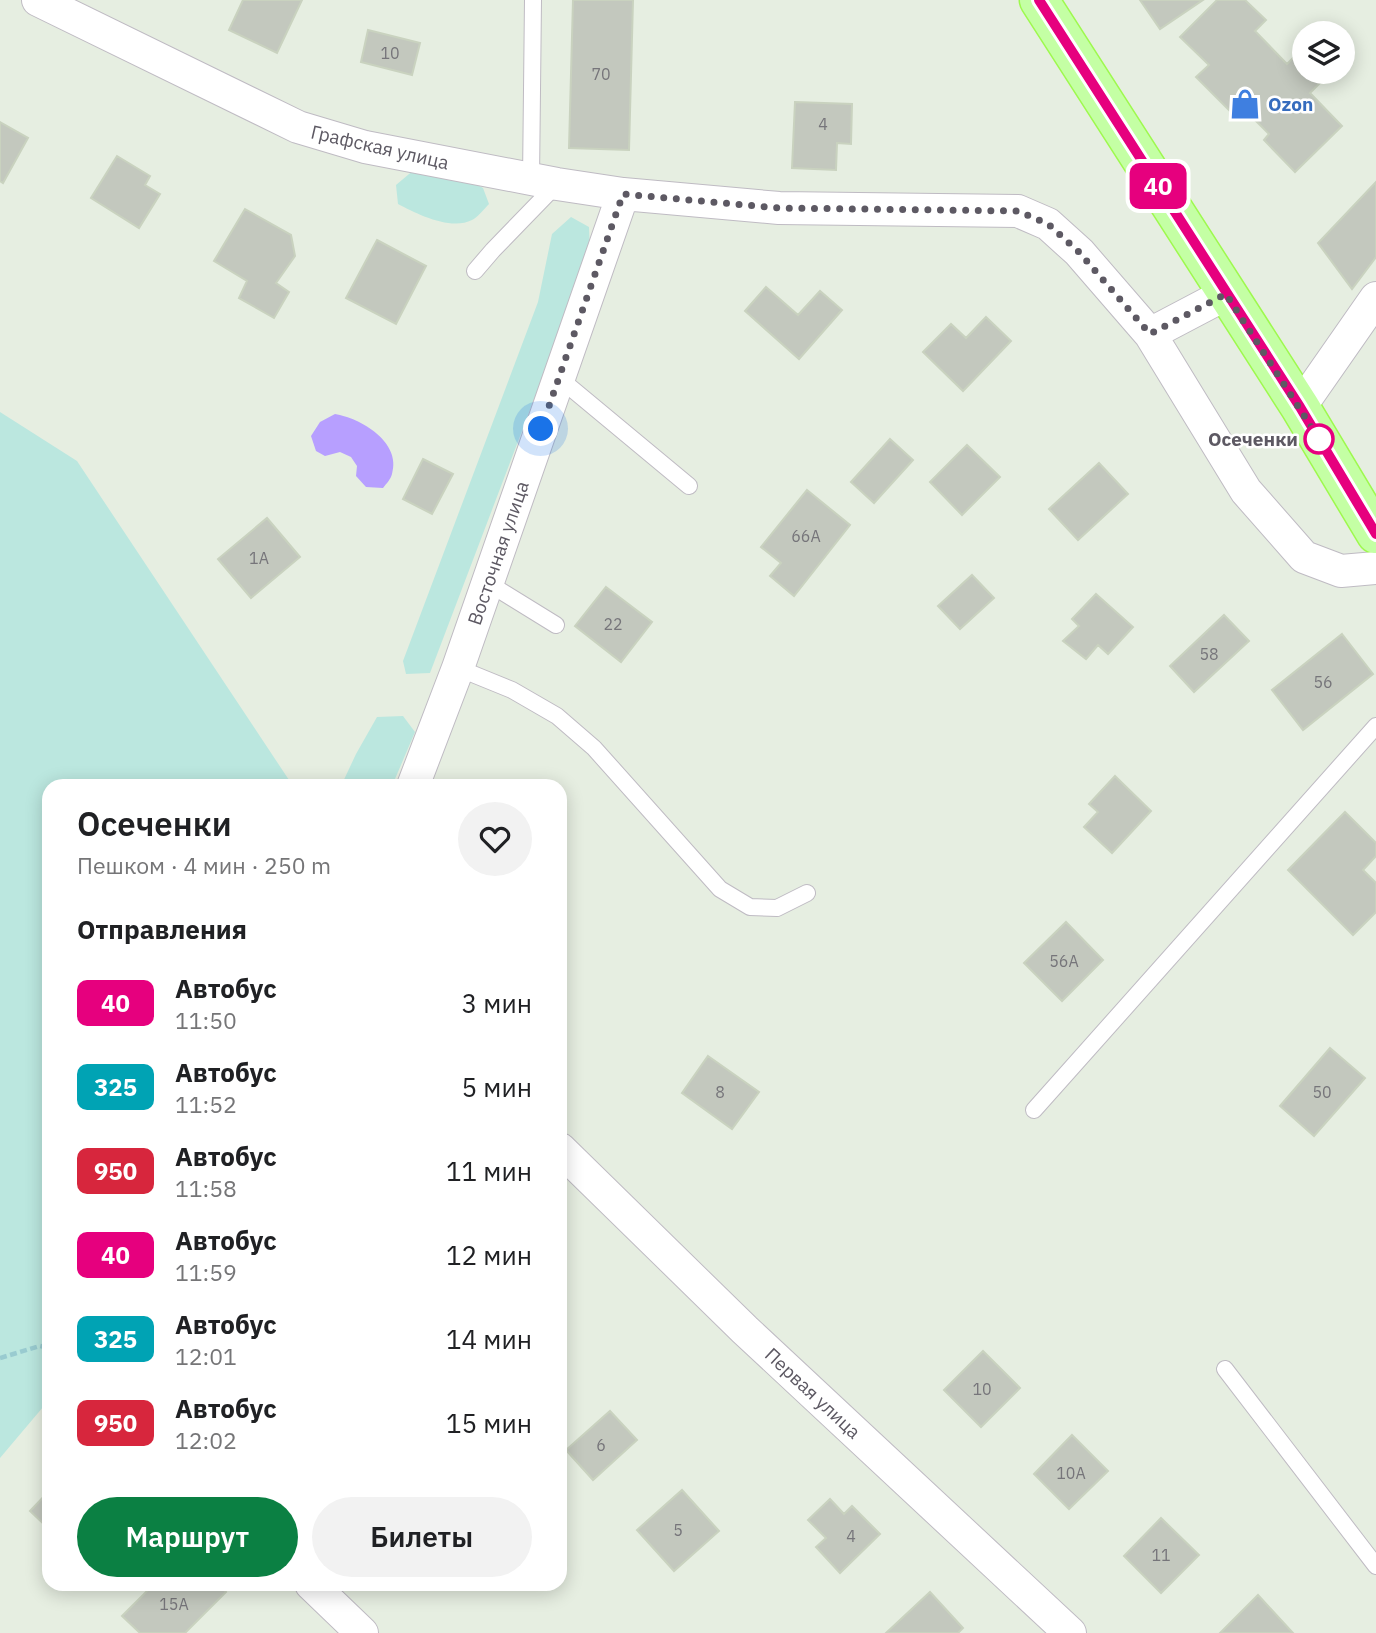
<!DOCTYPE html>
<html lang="ru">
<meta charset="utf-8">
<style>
:root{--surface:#fff;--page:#f2f2f2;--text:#202124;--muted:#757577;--accent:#0b8043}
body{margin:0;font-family:"IBM Plex Sans",sans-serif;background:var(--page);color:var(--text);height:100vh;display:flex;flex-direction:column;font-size:26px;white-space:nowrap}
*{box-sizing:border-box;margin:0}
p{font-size:23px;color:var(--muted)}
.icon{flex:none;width:38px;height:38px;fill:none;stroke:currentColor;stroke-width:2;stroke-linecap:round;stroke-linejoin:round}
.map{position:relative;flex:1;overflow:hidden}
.details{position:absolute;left:42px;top:779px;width:525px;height:812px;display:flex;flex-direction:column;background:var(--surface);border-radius:21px;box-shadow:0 4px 18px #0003}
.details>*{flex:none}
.badge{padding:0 14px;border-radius:10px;font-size:24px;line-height:46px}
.controls{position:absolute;left:1292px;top:21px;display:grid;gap:14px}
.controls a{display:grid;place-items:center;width:63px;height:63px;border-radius:50%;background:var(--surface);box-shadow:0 4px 18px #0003;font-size:35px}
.you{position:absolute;width:35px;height:35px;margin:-18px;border:5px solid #fff;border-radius:50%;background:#1a73e8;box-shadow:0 0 0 10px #1a73e833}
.map>.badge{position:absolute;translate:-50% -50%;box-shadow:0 0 0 4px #fff}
h2{padding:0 35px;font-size:26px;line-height:63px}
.round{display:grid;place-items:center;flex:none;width:74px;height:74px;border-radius:37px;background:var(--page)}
.headline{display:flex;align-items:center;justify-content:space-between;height:119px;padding:0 35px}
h1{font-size:33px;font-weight:600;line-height:52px}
.cta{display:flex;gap:14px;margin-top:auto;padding:14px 35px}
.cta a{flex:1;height:80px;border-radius:42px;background:var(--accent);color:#fff;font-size:28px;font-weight:600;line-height:80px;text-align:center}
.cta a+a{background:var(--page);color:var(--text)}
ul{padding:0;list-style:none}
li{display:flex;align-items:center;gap:21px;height:84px;padding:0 35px}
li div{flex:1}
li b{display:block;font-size:26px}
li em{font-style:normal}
li .badge{min-width:77px;font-weight:700;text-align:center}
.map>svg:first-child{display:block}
</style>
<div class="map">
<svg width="1376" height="1633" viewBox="0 0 1376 1633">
<rect width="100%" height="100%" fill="#e6eee1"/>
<path fill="#bbe7df" d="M415 169 465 178 483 188 489 204C484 209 478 217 472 220 451 231 417 214 398 204L396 185Z
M571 217 589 227 590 252 430 673 406 674 403 661 538 302 552 234Z
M0 412 77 461 293 786H49V1400L0 1458Z
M403 716 415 732 392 786H341L356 754 377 717Z"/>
<path fill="#b79fff" d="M335 414C360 418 402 442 392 474 391 479 386 484 383 488L366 487 356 476 357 466 351 457 340 452 325 456 316 451 311 436 320 422Z"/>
<path fill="#c3c8be" stroke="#c9d2bf" stroke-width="2" d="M243 0H302L277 53 229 30Z
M573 0H633L629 150 569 148Z
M1140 0H1203L1160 29Z
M1217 0H1245L1266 20 1255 31 1287 64 1296 55 1304 63V72H1313L1322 81 1310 93 1342 126 1295 172 1264 140 1269 134 1244 109 1236 117 1196 77 1209 65 1180 37Z
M368 30 420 43 412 75 361 62Z
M795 102 852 104 851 144 837 143 836 170 792 168Z
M0 122 28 138 3 183 0 181Z
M117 156 150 176 145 185 160 194 139 228 91 198Z
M1376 182V257L1352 289 1318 243Z
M245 209 291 235 295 256 276 283 289 292 274 318 239 298 247 281 214 261Z
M377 240 426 266 396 324 346 298Z
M766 287 798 315 820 291 842 310 799 359 745 311Z
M986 317 1011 341 963 391 923 352 951 324 966 338Z
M890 439 913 460 874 503 851 482Z
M967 445 1000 477 962 515 930 482Z
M423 459 453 474 432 514 403 499Z
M1099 463 1128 494 1078 540 1049 509Z
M807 490 850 525 794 596 770 576 781 563 761 547Z
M267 518 300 557 251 598 218 559Z
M972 575 994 598 960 629 938 606Z
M606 587 652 622 621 662 575 626Z
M1096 594 1133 627 1108 654 1098 645 1086 659 1063 641 1079 626 1072 619Z
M1224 615 1249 641 1194 692 1170 666Z
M1342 634 1373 674 1303 730 1272 690Z
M1115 776 1151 811 1112 853 1084 827 1098 812 1089 804Z
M1345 812 1376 843V856L1363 870 1376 883V912L1353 935 1288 870Z
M1066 922 1103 960 1062 1001 1024 963Z
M1330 1048 1365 1078 1314 1136 1280 1106Z
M708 1056 759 1092 732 1129 682 1093Z
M983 1351 1020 1388 981 1427 944 1390Z
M610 1411 637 1440 593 1480 566 1450Z
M1072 1435 1108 1471 1069 1509 1034 1474Z
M682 1490 719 1531 674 1571 637 1530Z
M49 1491V1529L30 1511Z
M830 1499 844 1514 852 1506 880 1534 840 1573 816 1547 826 1538 808 1520Z
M1161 1518 1199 1555 1161 1593 1124 1556Z
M154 1584H218L226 1592 185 1633H140L122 1616Z
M930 1592 963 1628 958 1633H886Z
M1258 1595 1293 1633H1220Z"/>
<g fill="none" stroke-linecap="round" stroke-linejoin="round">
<g stroke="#bfbbc3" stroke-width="18">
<path id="service" d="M531 180 533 0
M475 271 493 250 557 184
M559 378 689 486
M488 583 556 625
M458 668 512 690 557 716 594 748 720 889 750 907 777 908 807 893
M1034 1110 1376 726
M1225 1369 1376 1566"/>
</g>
<g stroke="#bfbbc3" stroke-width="34">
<path id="minor" d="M38 0 298 127 365 147 557 184 623 194 779 208 1018 211 1048 224 1079 252 1150 334 1226 294
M1150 334 1246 491 1304 557 1341 571 1376 568
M1300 407 1376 298
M413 786 458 668 623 194
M560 1149 745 1330 1070 1633
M311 1584 362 1633"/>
</g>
<g stroke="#9ef94e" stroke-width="41">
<path id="primary" d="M1039 0 1300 407 1376 534"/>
</g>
<path stroke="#99cbd0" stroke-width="4.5" stroke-dasharray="7 3.5" stroke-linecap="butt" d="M0 1358 40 1346 49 1348"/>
<use href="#service" stroke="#fff" stroke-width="16"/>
<use href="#minor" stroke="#fff" stroke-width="32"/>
<use href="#primary" stroke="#c4ffa4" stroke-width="38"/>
</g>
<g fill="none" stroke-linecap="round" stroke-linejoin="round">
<g stroke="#fff" stroke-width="16">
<path id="line" d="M1039 0 1300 407 1376 534"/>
</g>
<use href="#line" stroke="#e6007e" stroke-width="10"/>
<path stroke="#5d5963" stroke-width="7" stroke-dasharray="0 12.6" d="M541 429 623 194 779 208 1018 211 1048 224 1079 252 1150 334 1226 294 1319 439"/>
</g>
<defs>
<g id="shop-bare" transform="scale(2.415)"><path d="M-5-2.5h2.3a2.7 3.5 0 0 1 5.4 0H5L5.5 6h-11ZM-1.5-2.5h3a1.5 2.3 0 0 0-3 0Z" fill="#3f7fe0" stroke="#fff" stroke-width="2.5" paint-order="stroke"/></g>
</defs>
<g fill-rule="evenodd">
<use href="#shop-bare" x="1245" y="104"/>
</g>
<circle fill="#fff" stroke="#e6007e" stroke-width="3.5" cx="1319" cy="439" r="14"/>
<g text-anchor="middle" stroke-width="5" stroke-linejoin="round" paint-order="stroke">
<g font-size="16" fill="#76757a">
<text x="390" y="59">10</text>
<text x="601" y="80">70</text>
<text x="823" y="130">4</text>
<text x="806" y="542">66А</text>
<text x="259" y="564">1А</text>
<text x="613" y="630">22</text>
<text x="1209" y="660">58</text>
<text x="1323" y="688">56</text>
<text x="1064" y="967">56А</text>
<text x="720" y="1098">8</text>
<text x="1322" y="1098">50</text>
<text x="982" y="1395">10</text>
<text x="601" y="1451">6</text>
<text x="1071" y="1479">10А</text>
<text x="678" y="1536">5</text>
<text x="851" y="1542">4</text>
<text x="1161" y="1561">11</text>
<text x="174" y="1610">15А</text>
</g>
<g font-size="19" font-weight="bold" fill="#366cbe" stroke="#fff" text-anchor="start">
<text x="1268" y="111">Ozon</text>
</g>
<g font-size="19" fill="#5d5963" stroke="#fff">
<text transform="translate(380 147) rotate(13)" y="7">Графская улица</text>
<text transform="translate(498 553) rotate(-71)" y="7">Восточная улица</text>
<text transform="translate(813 1393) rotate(43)" y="7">Первая улица</text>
</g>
<g font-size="19" font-weight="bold" fill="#5d5963" stroke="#fff" text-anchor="end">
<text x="1298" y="446">Осеченки</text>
</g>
</g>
</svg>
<div class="controls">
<a><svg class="icon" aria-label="layers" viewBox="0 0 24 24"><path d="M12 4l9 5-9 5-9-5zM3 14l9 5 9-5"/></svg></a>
</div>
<div class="you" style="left:541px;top:429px"></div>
<b class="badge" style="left:1158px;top:186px;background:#e6007e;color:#fff">40</b>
<section class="details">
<div class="headline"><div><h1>Осеченки</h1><p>Пешком · 4 мин · 250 m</p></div><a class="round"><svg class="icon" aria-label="heart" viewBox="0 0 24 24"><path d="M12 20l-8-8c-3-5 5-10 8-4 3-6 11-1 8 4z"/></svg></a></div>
<h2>Отправления</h2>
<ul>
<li><span class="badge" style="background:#e6007e;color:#fff">40</span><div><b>Автобус</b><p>11:50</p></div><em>3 мин</em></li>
<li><span class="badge" style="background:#00a3b4;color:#fff">325</span><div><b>Автобус</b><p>11:52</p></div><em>5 мин</em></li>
<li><span class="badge" style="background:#d7263d;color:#fff">950</span><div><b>Автобус</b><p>11:58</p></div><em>11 мин</em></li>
<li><span class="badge" style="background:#e6007e;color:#fff">40</span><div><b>Автобус</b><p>11:59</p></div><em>12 мин</em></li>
<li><span class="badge" style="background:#00a3b4;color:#fff">325</span><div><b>Автобус</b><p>12:01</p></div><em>14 мин</em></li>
<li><span class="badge" style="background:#d7263d;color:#fff">950</span><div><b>Автобус</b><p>12:02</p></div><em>15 мин</em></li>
</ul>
<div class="cta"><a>Маршрут</a><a>Билеты</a></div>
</section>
</div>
